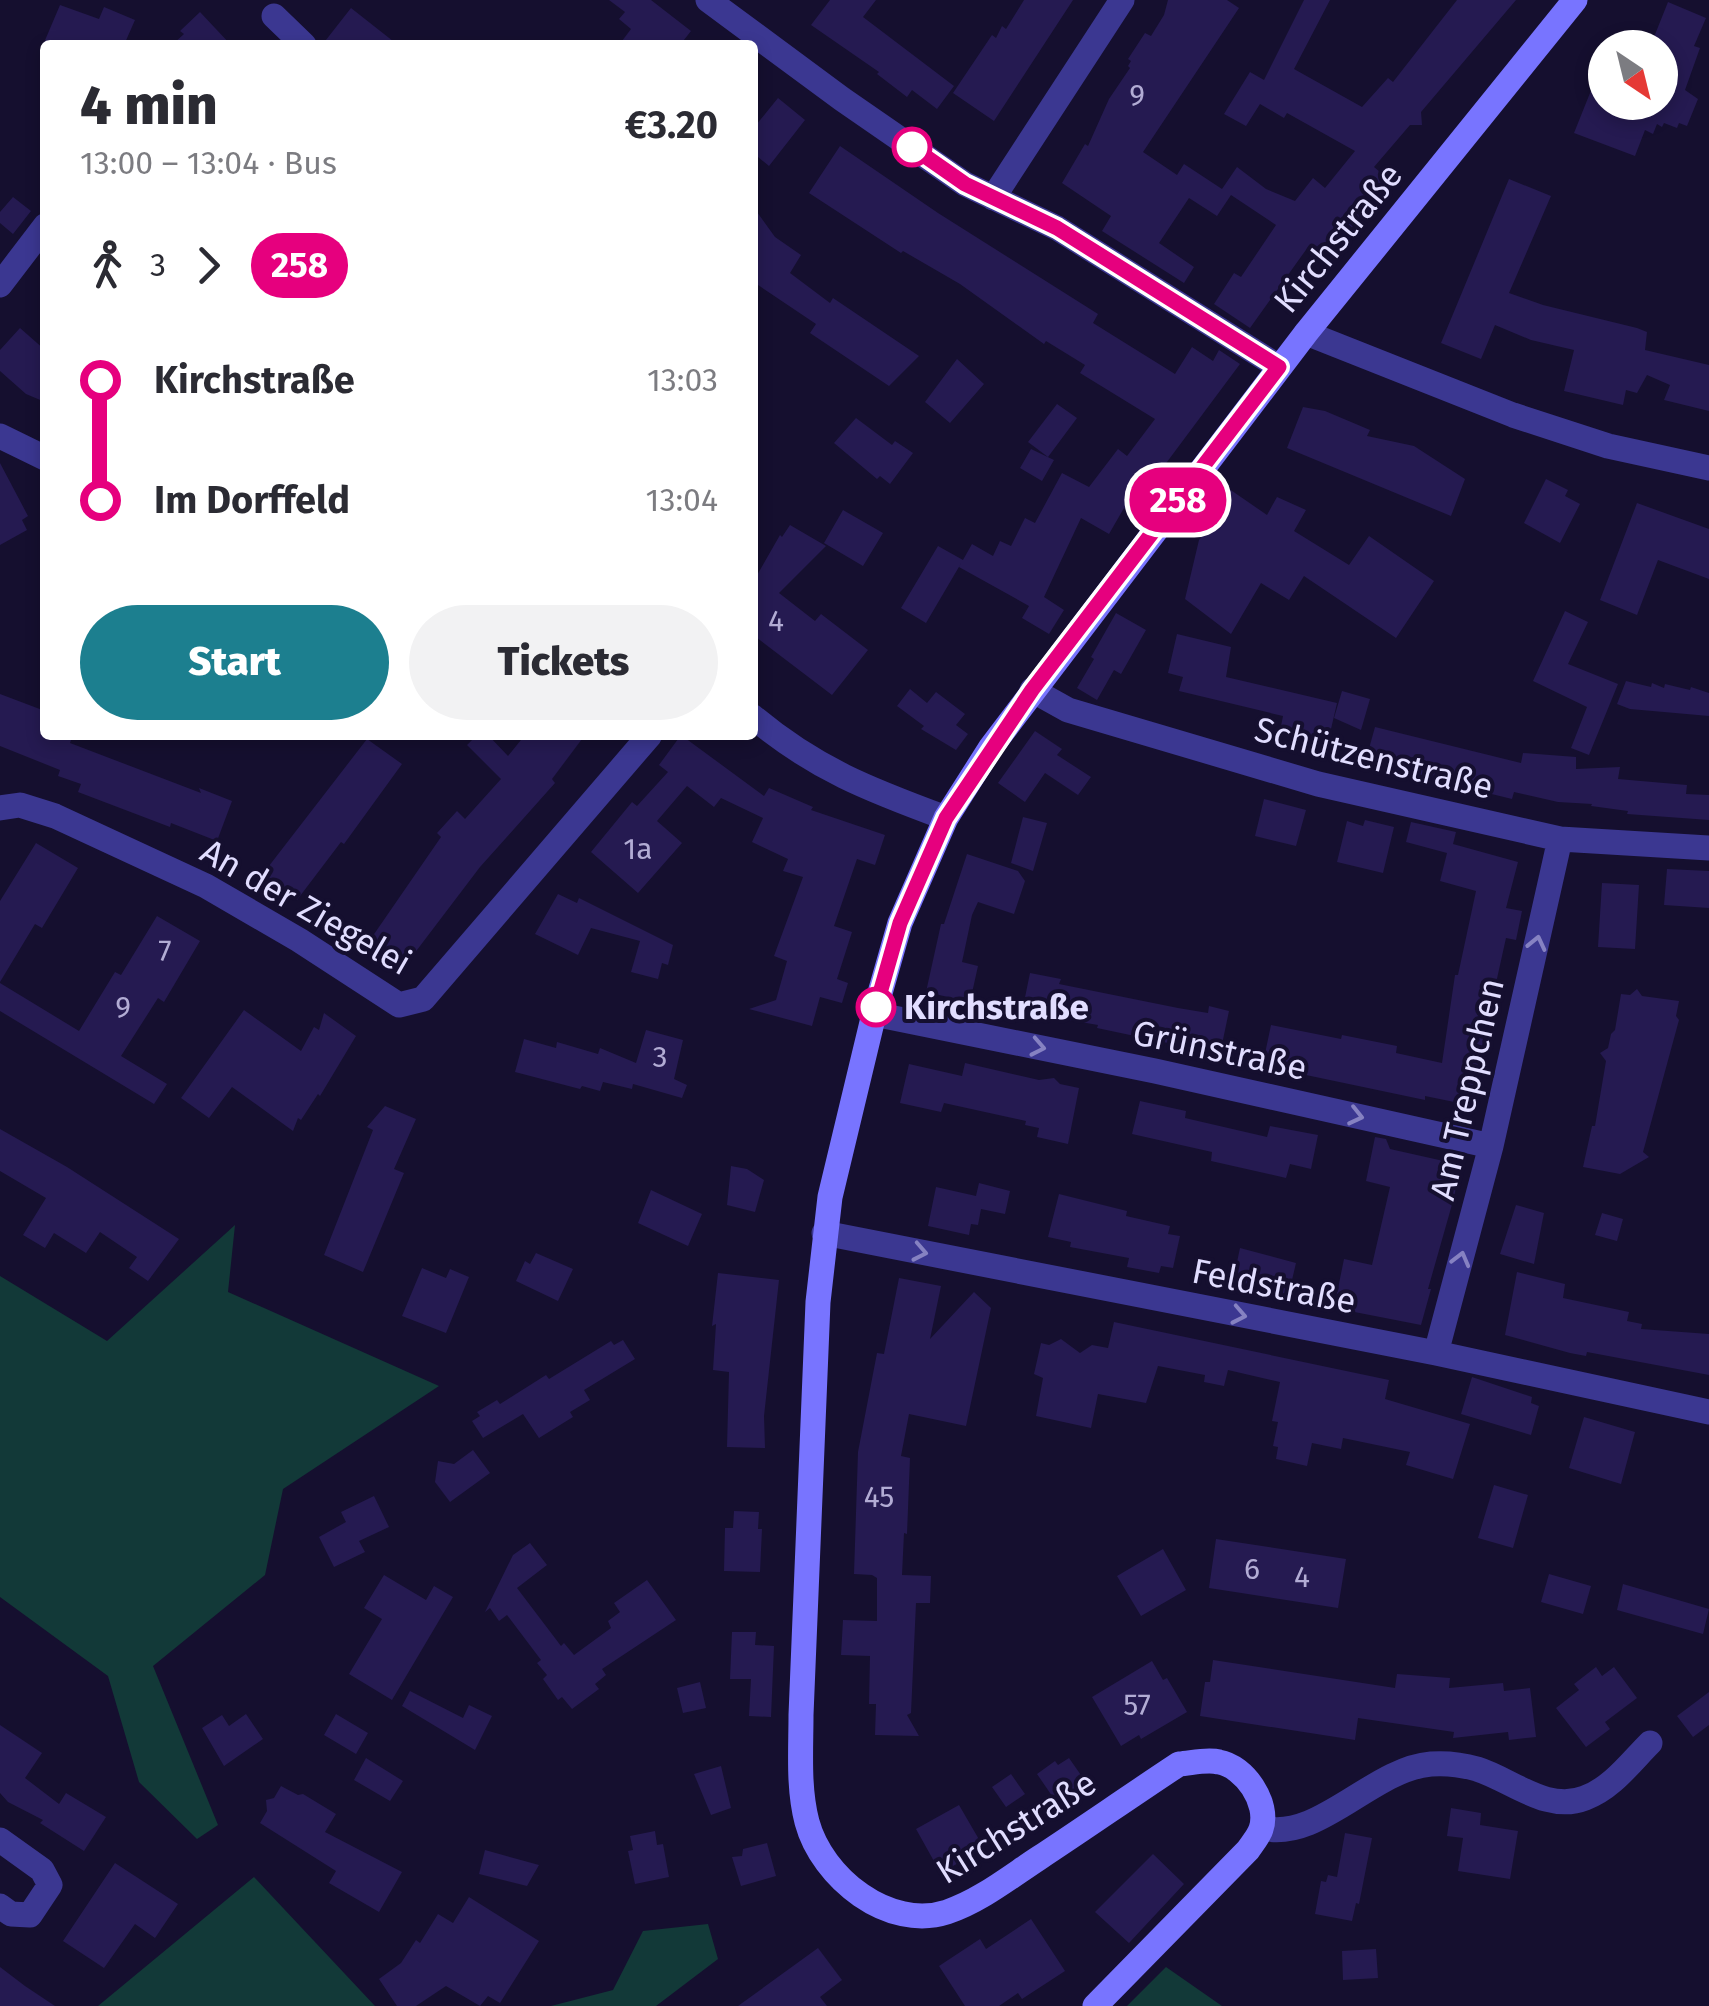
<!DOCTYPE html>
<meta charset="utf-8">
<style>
:root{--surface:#fff;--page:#f2f2f3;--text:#2b2b33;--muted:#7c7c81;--accent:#1c7f8f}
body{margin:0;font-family:"Fira Sans",sans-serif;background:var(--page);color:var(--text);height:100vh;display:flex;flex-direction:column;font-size:38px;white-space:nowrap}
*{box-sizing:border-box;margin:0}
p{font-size:32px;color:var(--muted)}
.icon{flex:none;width:55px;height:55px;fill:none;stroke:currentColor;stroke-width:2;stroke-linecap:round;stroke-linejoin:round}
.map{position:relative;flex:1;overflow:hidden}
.drawer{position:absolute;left:40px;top:40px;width:718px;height:700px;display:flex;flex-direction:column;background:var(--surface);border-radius:10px;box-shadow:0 5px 15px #0003}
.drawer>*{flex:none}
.badge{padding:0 20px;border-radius:32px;font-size:35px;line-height:65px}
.needle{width:65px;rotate:145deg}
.tools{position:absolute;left:1588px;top:30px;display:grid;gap:20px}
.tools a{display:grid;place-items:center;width:90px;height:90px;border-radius:50%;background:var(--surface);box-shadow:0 5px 15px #0003;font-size:50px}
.map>.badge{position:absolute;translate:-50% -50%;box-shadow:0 0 0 5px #fff}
.legs{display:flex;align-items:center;gap:15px;height:110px;padding:0 40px;font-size:32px}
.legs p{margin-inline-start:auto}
.head{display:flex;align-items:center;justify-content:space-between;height:170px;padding:0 40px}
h1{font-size:55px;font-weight:800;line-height:75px}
.cta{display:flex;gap:20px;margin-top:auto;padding:20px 40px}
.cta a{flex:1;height:115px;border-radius:60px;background:var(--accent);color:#fff;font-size:40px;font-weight:800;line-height:115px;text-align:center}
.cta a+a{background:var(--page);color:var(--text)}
ul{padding:0 40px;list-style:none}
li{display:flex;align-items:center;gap:35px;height:120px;font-size:38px}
li i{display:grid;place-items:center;width:15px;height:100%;margin:0 12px;background:currentColor}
li i::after{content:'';width:25px;height:25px;margin:-12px;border:8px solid;border-radius:50%;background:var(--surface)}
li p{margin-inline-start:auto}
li:first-child i{background:linear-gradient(#0000 50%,currentColor 0)}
li:last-child i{background:linear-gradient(currentColor 50%,#0000 0)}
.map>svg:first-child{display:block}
</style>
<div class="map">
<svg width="1709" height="2006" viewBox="0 0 1709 2006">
<rect width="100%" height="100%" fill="#150f2f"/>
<path fill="#123938" d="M235 1225 228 1292 439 1386 283 1489 265 1575 153 1666 218 1825 197 1839 139 1782 108 1676 0 1597V1276L107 1341Z
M254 1877 375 2006H98Z
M708 1924 718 1959 656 2006H551L613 1990 643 1931Z
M1166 1967 1222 2006H1127Z"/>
<path fill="#251a51" d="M609 0H651L691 31 680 45H619L631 29 619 19 625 12Z
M830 0H876L863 17 954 86 937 109 912 90 907 97 877 74 879 72 811 25Z
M1024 0H1073L994 121 953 93 992 35 996 38 1002 26 1006 29Z
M1168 0H1227L1239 8 1143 152 1177 175 1184 164 1222 189 1237 167 1266 189 1295 201 1313 178 1325 188 1355 151 1287 113 1284 118 1260 104 1246 126 1224 114 1250 72 1264 80 1304 0H1330L1294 69 1362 107 1388 78 1393 82 1457 0H1516L1421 112 1422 125H1410L1374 167 1392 182 1357 224 1315 248 1308 247 1250 328 1214 304 1234 273 1241 277 1276 225 1231 195 1217 216 1189 198 1159 243 1194 267 1184 283 1102 231 1111 216 1062 183 1085 144 1088 146 1109 99 1130 68 1128 66 1131 61 1128 59 1145 33 1151 36 1164 15Z
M1668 2 1706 18 1694 46 1700 48 1685 90 1698 99 1687 126 1679 123 1677 128 1664 123 1662 127 1657 124 1653 134 1645 130 1635 156 1574 133 1604 58 1605 102H1660V48L1650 47Z
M60 5 99 19 104 7 135 20 124 45H43Z
M351 8 398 45H322Z
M200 12 231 45H172L184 34 180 31Z
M778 98 805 120 769 166 752 152V130Z
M840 146 938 213 1098 314 1093 323 1175 374 1192 347 1213 361 1219 350 1240 364 1129 513 1124 508 1109 534 1081 518 1044 597 1064 610 1049 634 1022 618 1029 606 959 567 972 544 993 556 1000 541 1011 546 1025 518 1035 523 1062 473 1089 487 1118 449 1127 456 1155 419 1080 373 1085 365 1046 341 1044 344 960 284 903 251 901 253 809 193Z
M1509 179 1551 196 1509 293 1543 305 1637 328 1647 332 1645 350 1709 365V411L1664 400 1670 385 1647 375 1637 393 1626 390 1623 405 1564 391 1574 350 1531 340 1495 325 1481 359 1441 343Z
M13 197 31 211 13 234 0 223V212Z
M752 205 775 237 801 255 790 273 830 303 833 298 919 356 889 386 810 333 816 324 752 281Z
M20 328 45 350V402L26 394 0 371V350Z
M957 359 984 384 950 423 925 402Z
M1057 404 1077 418 1048 457 1028 442Z
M1303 407 1325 411 1370 430 1367 436 1414 446 1465 479 1451 516 1287 448Z
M856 418 892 445 895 441 913 453 890 484 880 476 877 479 834 443Z
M1031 449 1054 460 1042 481 1020 468Z
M0 463 28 516 22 520 27 530 0 545Z
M1546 479 1568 490 1565 496 1580 504 1560 543 1524 523Z
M1222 484 1267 515 1277 497 1306 510 1294 531 1349 565 1369 536 1434 581 1396 638 1304 576 1289 600 1261 583 1231 634 1185 599 1199 540 1213 522 1202 513Z
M1637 503 1709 529V579L1658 560 1637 615 1600 600Z
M843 510 883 533 863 566 824 543Z
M790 525 826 546 779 593 815 621 821 614 868 650 832 695 752 634V584L780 535 782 537Z
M938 546 963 560 926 623 901 608Z
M1565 611 1588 622 1568 664 1618 684 1589 755 1571 748 1587 707 1533 681Z
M1116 613 1146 630 1121 674 1114 670 1097 700 1077 688 1094 659 1091 657Z
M1177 634 1231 647 1226 677 1337 703 1328 742 1280 731 1283 716 1179 691 1183 677 1168 673Z
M1626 681 1651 687 1652 683 1664 688 1665 684 1690 690 1691 687 1709 693V716L1630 709 1617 704Z
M910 689 927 703 936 692 965 714 956 725 968 734 956 750 921 729 924 726 897 706Z
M1342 691 1370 699 1361 730 1334 718Z
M0 694 45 711V735H73L70 743 201 793 199 788 232 801 217 841 171 823 170 827 78 792 81 784 58 776 60 770 0 746Z
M1375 727 1521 763 1523 753 1576 757V769L1620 767 1618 779 1687 785 1686 794 1709 795V820L1627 814 1628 811 1591 806 1592 804 1558 802 1514 792 1512 799 1365 763Z
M1035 731 1062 749 1057 755 1091 777 1078 795 1045 773 1025 802 998 783Z
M477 735H488L508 756 525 735H585L552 779 555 783 480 867 398 975 371 955 378 945 370 940 441 837 437 833 457 811 465 819 501 779 467 745Z
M681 735 764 796 769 788 813 807 811 810 885 835 875 865 857 859 834 926 852 932 837 979 848 983 842 1003 820 997 812 1026 749 1009 776 1000 787 961 774 956 803 877 783 871 788 859 752 842 763 818 721 798 714 807 687 786 657 821 682 843 638 893 591 852 632 802 637 806 668 772 659 765Z
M367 739 402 764 344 844 341 842 297 900 262 875Z
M1264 799 1306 810 1296 846 1255 836Z
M1023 817 1047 823 1033 871 1011 863Z
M1365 820 1394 827 1383 873 1337 862 1347 821 1363 826Z
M1411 822 1456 832 1453 844 1518 862 1506 908 1522 911 1516 940 1506 938 1469 1105 1425 1096V1100L1306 1075 1307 1072 1263 1063 1271 1025 1341 1039 1342 1035 1397 1046 1396 1053 1442 1063 1455 975H1458L1476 891 1440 881 1447 853 1406 842Z
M36 843 78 868 42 928 35 924 0 982V901Z
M967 854 1018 871 1025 881 1014 914 978 902 972 915 962 962 978 966 970 1002 926 992 941 924H944Z
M1667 869 1709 871V908L1664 905Z
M1602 883 1639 885 1635 949 1598 947Z
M558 894 577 903 579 898 673 945 668 965 662 963 658 979 631 972 640 941 591 928 578 955 535 934Z
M157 916 200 941 164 1002 158 998 121 1056 167 1084 154 1104 0 1011V983L79 1031 115 972 121 975Z
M1030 973 1061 979 1059 984 1178 1008 1208 1013 1209 1006 1229 1011 1220 1054 1097 1028 1098 1025 1022 1012Z
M1637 989 1642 996 1679 1001 1676 1016 1679 1020 1643 1152 1649 1157 1620 1174 1583 1167 1592 1126H1595L1606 1061 1600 1053 1608 1048 1611 1034 1615 1030 1621 994 1630 995Z
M244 1010 301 1051 314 1027 319 1030 324 1013 356 1036 320 1096 318 1094 301 1120 298 1118 293 1131 232 1087 209 1118 181 1098Z
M646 1030 683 1040 674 1079 687 1085 682 1098 633 1084 632 1089 603 1082 600 1091 582 1086 580 1089 515 1072 524 1039 556 1048 557 1042 598 1054 600 1048 636 1063Z
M965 1063 1039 1080 1054 1078 1060 1084 1079 1088 1068 1144 1037 1137 1039 1128 1025 1125 1026 1121 944 1103 941 1112 900 1103 909 1064 962 1076Z
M1140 1101 1186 1111 1185 1118 1267 1137 1270 1126 1318 1135 1311 1169 1290 1164 1286 1178 1211 1161 1212 1152 1132 1134Z
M385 1106 416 1119 394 1169 404 1173 363 1272 324 1255 373 1130 367 1127Z
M0 1129 67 1167 179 1239 148 1281 129 1268 137 1257 100 1232 86 1253 54 1233 45 1248 23 1235 46 1198 0 1171Z
M1375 1137 1386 1139 1390 1149 1457 1164 1455 1173 1459 1174 1453 1201 1428 1289H1431L1421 1325 1334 1308 1344 1259 1372 1265 1390 1187 1366 1181Z
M731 1166 747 1169 764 1180 755 1212 727 1205Z
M979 1183 1010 1191 1005 1214 981 1209 978 1225 971 1224 969 1235 928 1226 936 1187 976 1196Z
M651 1190 702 1214 688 1246 638 1223Z
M1059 1194 1127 1211 1126 1216 1170 1226 1168 1234 1180 1236 1173 1268 1161 1266 1159 1273 1127 1267 1129 1258 1070 1247 1071 1242 1048 1237Z
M1516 1205 1544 1213 1534 1264 1500 1254Z
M1602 1213 1623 1219 1617 1241 1595 1235Z
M1240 1248 1296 1263 1288 1297 1248 1289 1249 1284 1233 1281Z
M536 1253 573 1269 558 1301 516 1281 525 1261 530 1264Z
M422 1268 446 1278 450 1269 469 1277 446 1333 402 1316Z
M1517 1272 1565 1284 1563 1298 1629 1312 1627 1321 1642 1324 1641 1329 1709 1334V1375L1587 1352 1586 1356 1570 1353 1505 1335Z
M718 1273 779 1280 764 1416 765 1448 727 1447 729 1372 713 1370 716 1324 712 1326Z
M899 1278 941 1286 930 1339 974 1292 991 1308 966 1426 909 1414 901 1456 910 1458 907 1534 904 1533 902 1575 931 1576 930 1603H916L911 1713 907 1715 919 1736 875 1735 876 1704H869L870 1656 841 1655 843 1620 877 1621V1578L872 1575 854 1574 858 1452 877 1353 884 1354Z
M1114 1322 1389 1380 1385 1399 1470 1424 1453 1479 1406 1465 1410 1452 1343 1438 1341 1449 1312 1443 1307 1466 1276 1459 1278 1447 1273 1446 1278 1422 1272 1421 1280 1382 1228 1370 1224 1386 1204 1382 1205 1375 1158 1366 1146 1403 1098 1394 1091 1428 1036 1416 1043 1378 1034 1374 1041 1343 1049 1345 1061 1339 1080 1353 1092 1345 1108 1348Z
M623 1340 635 1359 584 1390 590 1400 570 1412 573 1417 539 1438 523 1414 483 1438 472 1421 480 1416 477 1412 497 1400 500 1404 546 1375 549 1379 611 1341 614 1345Z
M1472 1377 1532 1397 1531 1403 1539 1406 1531 1435 1461 1414Z
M1584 1417 1635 1432 1621 1484 1569 1468Z
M473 1450 490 1473 450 1502 435 1482 438 1461 454 1464Z
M1494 1485 1528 1495 1513 1548 1478 1538Z
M374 1496 389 1527 359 1541 365 1552 334 1567 319 1537 346 1522 341 1512Z
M734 1511 759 1512 758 1529H762L760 1572 724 1571 725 1528H733Z
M1216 1539 1346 1559 1338 1608 1209 1588Z
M530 1543 547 1565 517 1588 561 1646 564 1643 574 1655 611 1628 608 1621 620 1612 614 1603 647 1580 676 1620 602 1669 606 1675 595 1684 599 1689 572 1709 562 1697 558 1700 543 1679 547 1675 537 1663 541 1660 507 1615 499 1621 490 1608 485 1612 513 1555Z
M1163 1549 1186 1590 1141 1616 1117 1576Z
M1549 1574 1591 1586 1583 1614 1541 1602Z
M384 1575 426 1600 434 1586 453 1597 392 1700 349 1674 382 1619 364 1608Z
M1623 1584 1709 1609 1703 1634 1617 1610Z
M732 1632H756L755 1645 774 1646 771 1717 749 1716 751 1679H730Z
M1213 1660 1395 1688 1397 1674 1450 1678 1449 1688 1503 1683 1504 1691 1530 1688 1536 1737 1509 1740 1508 1732 1453 1738 1454 1732 1358 1718 1355 1740 1200 1716 1205 1682H1210Z
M1152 1661 1163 1680 1167 1678 1187 1712 1141 1739 1139 1735 1121 1746 1092 1697Z
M1596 1667 1602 1676 1614 1667 1637 1698 1605 1722 1610 1729 1586 1747 1556 1708 1579 1690 1574 1684Z
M700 1682 706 1708 683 1713 677 1688Z
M410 1691 463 1718 469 1705 492 1716 475 1750 402 1706Z
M1709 1692V1725L1693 1737 1677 1716Z
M246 1714 263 1739 224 1766 202 1728 222 1715 229 1726Z
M336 1714 368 1733 356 1754 324 1735Z
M0 1725 42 1753 25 1778 59 1804 66 1793 106 1817 84 1851 40 1823 43 1820 8 1802 0 1793Z
M366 1758 403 1781 390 1801 354 1780Z
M1069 1758 1090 1788 1061 1809 1037 1774 1055 1761 1058 1765Z
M721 1766 731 1808 711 1815 694 1774Z
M1011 1774 1025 1794 1006 1807 992 1787Z
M281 1786 298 1795 303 1794 336 1814 325 1832 402 1872 379 1912 329 1883 336 1871 260 1823 267 1811 266 1800 274 1798Z
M959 1805 984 1848 953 1866 935 1863 916 1829Z
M1451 1808 1481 1813 1480 1825 1518 1831 1510 1879 1458 1871 1463 1838 1447 1836Z
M655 1831 657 1845 663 1844 669 1877 635 1884 628 1851 633 1850 630 1836Z
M1345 1833 1372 1838 1359 1904 1356 1903 1352 1921 1315 1914 1321 1881 1326 1882 1328 1875 1337 1877Z
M767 1843 776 1876 741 1886 732 1857 742 1856 743 1849Z
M485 1850 539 1865 527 1886 479 1874Z
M1153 1854 1184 1884 1129 1943 1095 1912Z
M115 1863 178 1904 155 1938 135 1924 104 1968 63 1941Z
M469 1897 539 1941 500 2003 488 1996 480 2006 446 1986 416 2006H397L379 1979 401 1963 416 1940 420 1943 438 1914 453 1923Z
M1031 1919 1065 1971 1022 1999 1018 1993 999 2006H965L939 1966 980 1939 986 1949Z
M818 1948 842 1980 820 1997 827 2006H738Z
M1376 1949 1378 1978 1343 1980 1342 1951Z
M0 1967 25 1986 55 2006H0Z"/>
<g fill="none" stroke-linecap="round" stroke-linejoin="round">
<path stroke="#3b3791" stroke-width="25" d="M708 0 842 99 965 184 1057 228 1279 367
M274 16 304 45
M993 198 1122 0
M0 285 45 226
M1306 333 1513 415 1608 446 1709 468
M0 436 45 458
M1032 690 1068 710 1318 784 1560 839 1709 848
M752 716C815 769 870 790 946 818
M0 808 20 805 55 816 206 886 299 940 399 1005 423 999 650 735
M874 1014 1155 1071 1491 1146
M824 1233 1436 1353 1709 1412
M1436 1353 1491 1146 1560 839
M1262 1828C1319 1842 1372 1769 1431 1764 1445 1763 1463 1765 1477 1769 1512 1780 1547 1813 1585 1798 1612 1788 1630 1763 1650 1743
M0 1840 42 1870 50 1885 30 1915 11 1914 0 1906"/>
<path stroke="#7874ff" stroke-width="25" d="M1095 2006 1248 1850C1252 1844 1259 1836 1261 1829 1270 1803 1244 1766 1219 1762 1207 1759 1192 1763 1179 1764 1132 1795 1086 1827 1039 1858 1010 1877 980 1901 947 1912 889 1931 822 1878 807 1822 798 1788 801 1750 801 1715L818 1302 830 1197 874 1014 900 923 946 818 991 747 1306 333 1575 0"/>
</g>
<defs><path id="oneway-chevron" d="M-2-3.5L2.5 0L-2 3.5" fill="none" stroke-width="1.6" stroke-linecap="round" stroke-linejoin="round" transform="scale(2.5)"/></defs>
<g stroke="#8682c2">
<use href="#oneway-chevron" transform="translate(1537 943) rotate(-77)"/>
<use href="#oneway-chevron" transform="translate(1038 1047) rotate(11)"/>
<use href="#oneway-chevron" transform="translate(1356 1116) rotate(13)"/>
<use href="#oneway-chevron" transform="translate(920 1252) rotate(11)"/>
<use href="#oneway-chevron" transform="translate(1461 1259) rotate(-75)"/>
<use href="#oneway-chevron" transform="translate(1239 1315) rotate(11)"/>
</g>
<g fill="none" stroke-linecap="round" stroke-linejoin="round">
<g stroke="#fff" stroke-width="22">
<path id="line-1" d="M876 1007 900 923 946 818 1032 690 1279 367 1057 228 965 184 912 147"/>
</g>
<use href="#line-1" stroke="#e6007e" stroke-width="15"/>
</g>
<g fill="#fff" stroke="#e6007e" stroke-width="5">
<circle cx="912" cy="147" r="18"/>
<circle cx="876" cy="1007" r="18"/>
</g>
<g text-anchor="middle" stroke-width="8" stroke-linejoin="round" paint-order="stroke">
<g font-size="30" fill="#b2acd4">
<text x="1137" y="105">9</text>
<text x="776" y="631">4</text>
<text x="638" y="859">1a</text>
<text x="165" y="961">7</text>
<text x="123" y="1017">9</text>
<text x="660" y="1067">3</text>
<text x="879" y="1507">45</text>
<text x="1252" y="1579">6</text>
<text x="1302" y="1587">4</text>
<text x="1137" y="1715">57</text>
</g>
<g font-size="35" fill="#e1ddff" stroke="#150f2f">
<text transform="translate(1338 238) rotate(-51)" y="12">Kirchstraße</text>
<text transform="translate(1374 758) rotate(14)" y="12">Schützenstraße</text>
<text transform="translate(306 907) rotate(30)" y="12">An der Ziegelei</text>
<text transform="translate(1220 1050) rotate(12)" y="12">Grünstraße</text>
<text transform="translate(1467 1089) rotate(-77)" y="12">Am Treppchen</text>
<text transform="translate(1274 1286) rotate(11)" y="12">Feldstraße</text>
<text transform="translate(1016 1827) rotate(-32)" y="12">Kirchstraße</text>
</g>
<g font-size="35" font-weight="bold" fill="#e1ddff" stroke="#150f2f" text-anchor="start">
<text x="904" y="1019">Kirchstraße</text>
</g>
</g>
</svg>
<div class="tools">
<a><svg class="needle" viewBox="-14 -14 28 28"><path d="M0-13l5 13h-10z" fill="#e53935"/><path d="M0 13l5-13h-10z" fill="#7c7c81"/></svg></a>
</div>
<b class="badge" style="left:1178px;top:500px;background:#e6007e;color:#fff">258</b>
<section class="drawer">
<div class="head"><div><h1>4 min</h1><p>13:00 – 13:04 · Bus</p></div><b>€3.20</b></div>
<div class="legs"><svg class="icon" aria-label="walk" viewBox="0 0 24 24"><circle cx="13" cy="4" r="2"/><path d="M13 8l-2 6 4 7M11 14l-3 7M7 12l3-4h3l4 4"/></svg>3<svg class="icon" aria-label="forward" viewBox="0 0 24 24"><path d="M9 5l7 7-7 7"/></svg><b class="badge" style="background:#e6007e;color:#fff">258</b></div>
<ul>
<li><i style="color:#e6007e"></i><b>Kirchstraße</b><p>13:03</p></li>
<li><i style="color:#e6007e"></i><b>Im Dorffeld</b><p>13:04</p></li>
</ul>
<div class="cta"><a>Start</a><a>Tickets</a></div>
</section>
</div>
